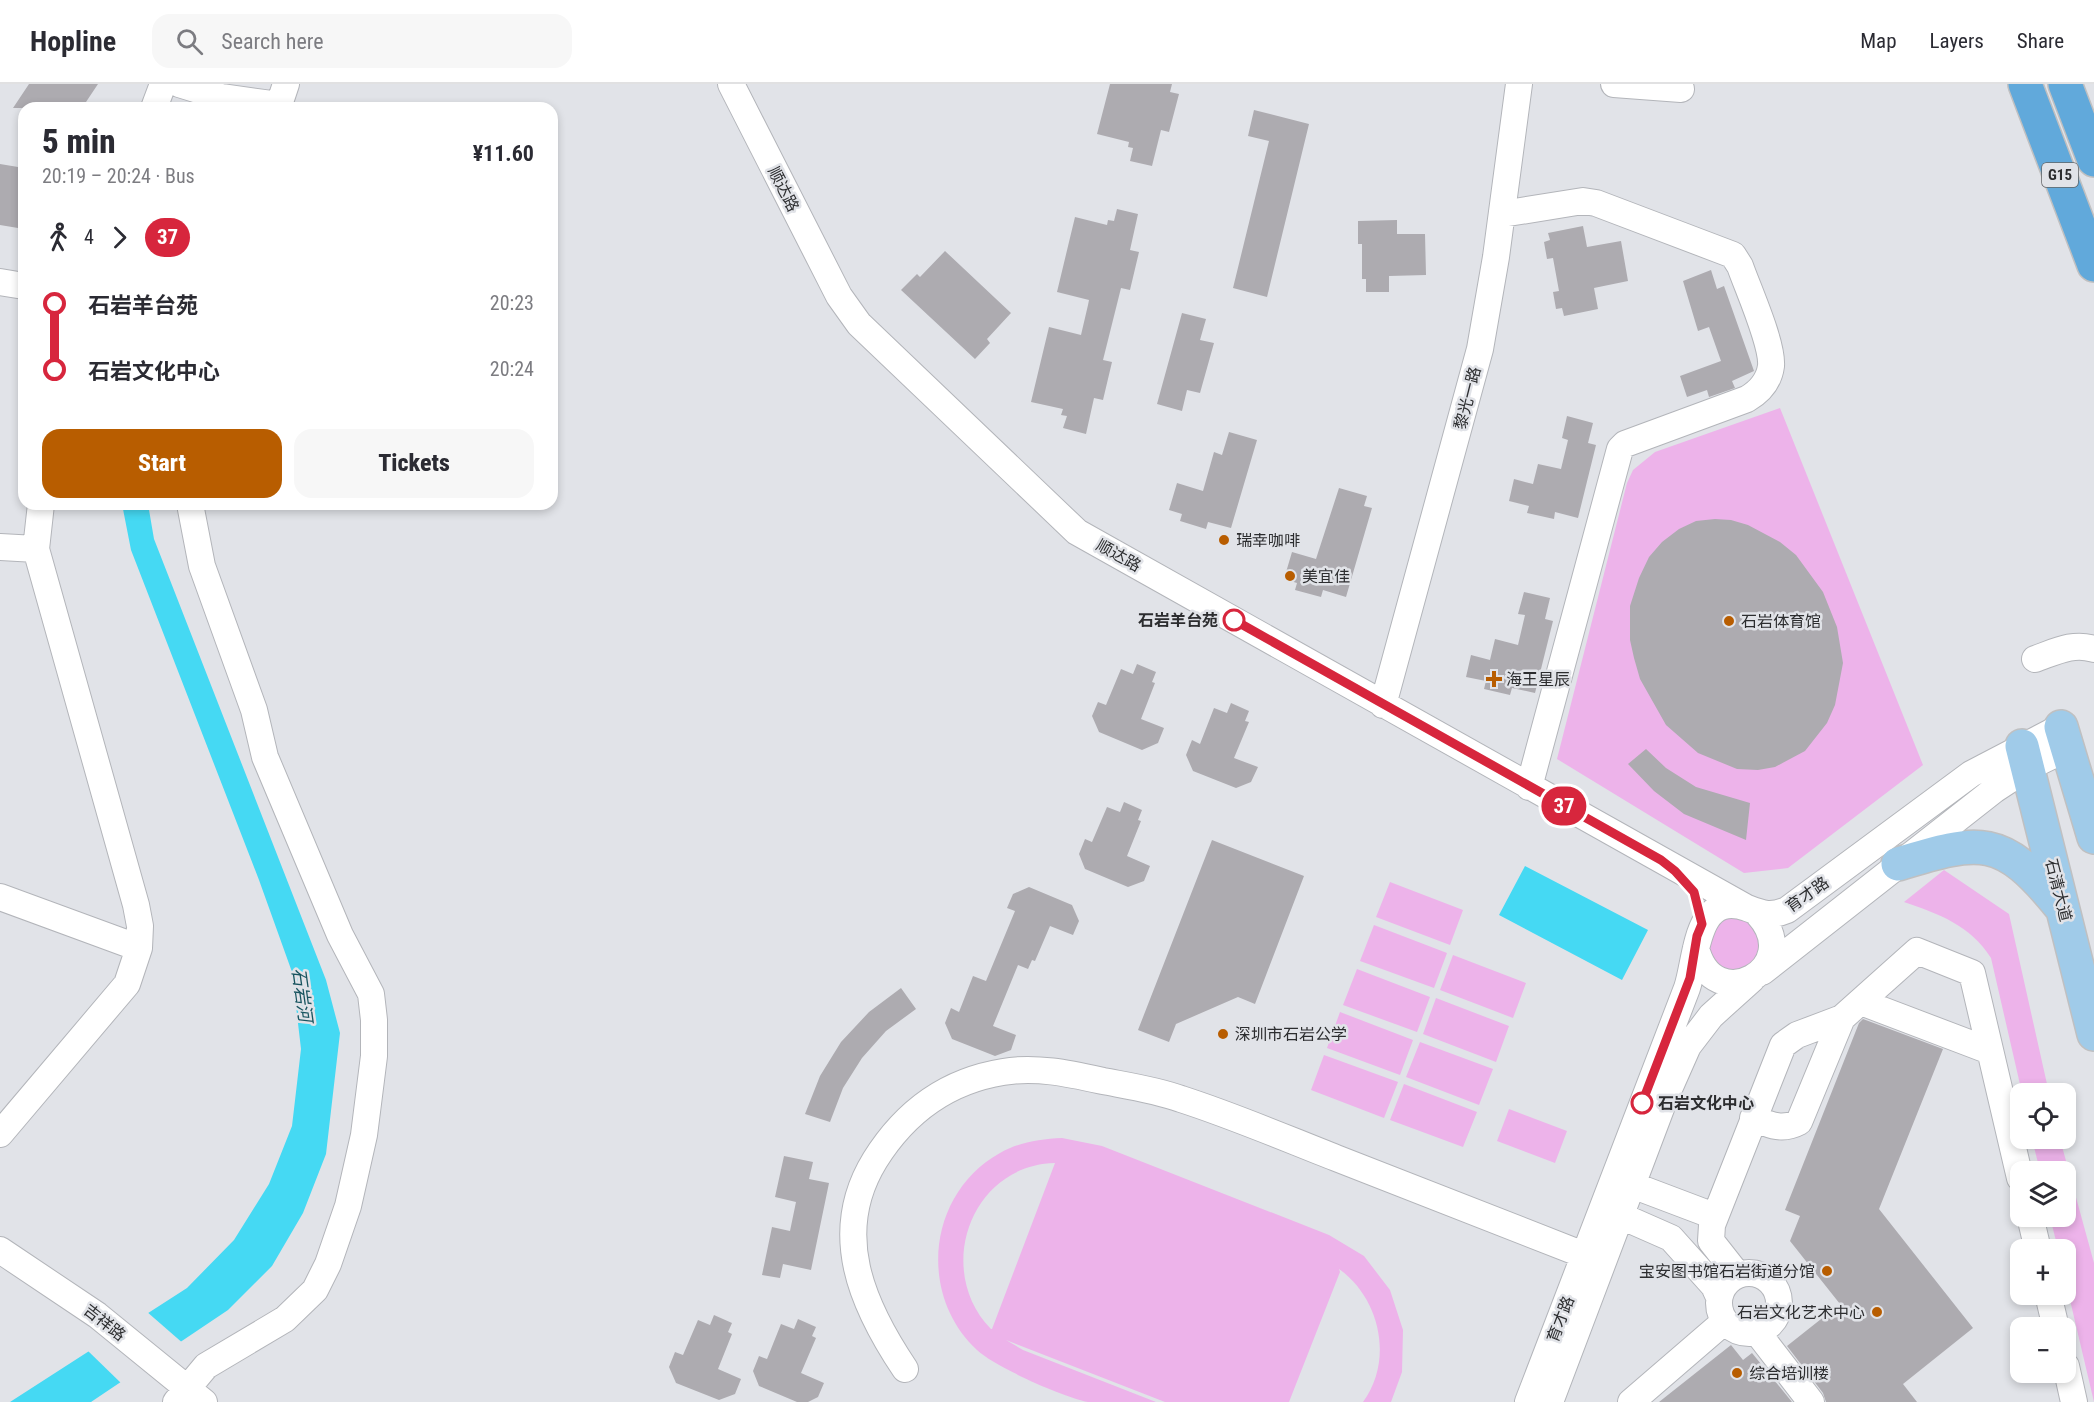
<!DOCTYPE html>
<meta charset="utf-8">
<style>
:root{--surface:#fff;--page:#f7f7f7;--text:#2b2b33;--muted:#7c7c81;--line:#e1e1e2;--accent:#b85d00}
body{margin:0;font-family:"Roboto Condensed","Noto Sans SC",sans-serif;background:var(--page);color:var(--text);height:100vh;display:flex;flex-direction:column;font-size:22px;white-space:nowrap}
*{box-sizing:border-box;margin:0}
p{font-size:20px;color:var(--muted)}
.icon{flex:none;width:33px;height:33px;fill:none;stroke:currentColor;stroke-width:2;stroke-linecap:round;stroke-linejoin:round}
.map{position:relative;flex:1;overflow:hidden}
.details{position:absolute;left:18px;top:18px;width:540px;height:408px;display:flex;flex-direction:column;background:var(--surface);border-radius:18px;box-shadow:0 3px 9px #0003}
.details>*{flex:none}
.badge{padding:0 12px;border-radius:20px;font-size:21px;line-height:39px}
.fabs{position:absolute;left:2010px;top:999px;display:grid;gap:12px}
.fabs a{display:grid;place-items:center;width:66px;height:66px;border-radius:12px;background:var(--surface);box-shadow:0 3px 9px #0003;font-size:30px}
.map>.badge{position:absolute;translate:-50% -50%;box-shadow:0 0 0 3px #fff}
.legs{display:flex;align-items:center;gap:9px;height:66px;padding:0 24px;font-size:20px}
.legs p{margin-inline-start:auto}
.summary{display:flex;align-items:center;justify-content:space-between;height:102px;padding:0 24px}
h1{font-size:33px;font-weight:800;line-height:45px}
.button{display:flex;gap:12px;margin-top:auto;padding:12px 24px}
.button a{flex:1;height:69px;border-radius:18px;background:var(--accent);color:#fff;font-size:24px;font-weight:800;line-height:69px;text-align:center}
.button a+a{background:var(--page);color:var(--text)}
ul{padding:0 24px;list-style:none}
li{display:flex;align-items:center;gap:21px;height:66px;font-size:22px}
li i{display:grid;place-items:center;width:9px;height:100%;margin:0 8px;background:currentColor}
li i::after{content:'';width:15px;height:15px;margin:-8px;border:4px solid;border-radius:50%;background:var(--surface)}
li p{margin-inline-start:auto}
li:first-child i{background:linear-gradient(#0000 50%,currentColor 0)}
li:last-child i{background:linear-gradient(currentColor 50%,#0000 0)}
header{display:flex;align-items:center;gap:36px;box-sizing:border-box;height:84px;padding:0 30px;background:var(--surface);border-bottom:2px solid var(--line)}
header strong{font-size:28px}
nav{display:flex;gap:33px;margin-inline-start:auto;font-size:21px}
.search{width:420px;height:54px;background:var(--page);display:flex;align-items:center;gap:15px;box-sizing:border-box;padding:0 21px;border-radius:18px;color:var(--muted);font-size:22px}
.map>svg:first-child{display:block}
</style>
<header>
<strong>Hopline</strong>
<div class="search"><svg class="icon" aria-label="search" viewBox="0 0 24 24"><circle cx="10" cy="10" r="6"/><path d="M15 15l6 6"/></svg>Search here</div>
<nav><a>Map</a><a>Layers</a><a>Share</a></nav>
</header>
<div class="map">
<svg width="2094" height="1318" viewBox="0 0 2094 1318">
<rect width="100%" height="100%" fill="#e1e3e8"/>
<path fill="#edb3ea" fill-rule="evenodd" d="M1780 324 1923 681 1788 784 1744 789 1557 675 1627 399 1633 386 1655 368Z
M1944 786 2009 830 2049 1009H2022L1991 874C1970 841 1939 830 1904 818Z
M1390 798 1463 826 1450 861 1376 833Z
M1708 860a26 26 0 1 1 52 0a26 26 0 1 1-52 0Z
M1374 841 1447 869 1434 904 1360 877Z
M1453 871 1526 899 1513 934 1440 906Z
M1357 885 1430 913 1417 948 1343 921Z
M1436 914 1509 942 1496 978 1423 950Z
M1340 928 1413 956 1400 991 1327 964Z
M1420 958 1493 985 1479 1021 1406 993Z
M1324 971 1398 998 1384 1034 1311 1006Z
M1404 1000 1477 1028 1463 1063 1390 1036Z
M1509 1025 1567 1047 1555 1079 1497 1057Z
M1062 1054 1102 1062 1329 1151 1364 1172 1390 1206 1403 1246 1402 1288 1391 1318H1363C1394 1276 1380 1214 1339 1185L1340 1188 1289 1318H1165L1006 1256 1023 1266 1156 1318C1134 1318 1108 1318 1088 1318 1063 1313 995 1283 977 1266 917 1210 928 1109 1000 1069 1020 1058 1040 1055 1062 1054ZM1055 1079 992 1245H991C934 1187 970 1081 1055 1079Z
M2032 1055H2060L2094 1179V1318L2066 1199V1166L2058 1165 2050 1133 2066 1132V1088L2040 1087Z"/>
<path fill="#45d9f3" d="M122 420H148L154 455 326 896 340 949 326 1070 303 1129 272 1182 228 1226 91 1318H10L187 1204 234 1156 269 1100 292 1042 301 965 292 888 259 796 131 466Z
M1525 782 1648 846 1622 896 1499 831Z"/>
<path fill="#e1e3e8" d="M146 1227 185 1261 123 1301 86 1265Z"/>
<path fill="#adabb0" d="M29 0H98L82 24H13Z
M1110 0H1172L1170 8 1179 10 1169 48 1161 46 1152 82 1130 77 1133 64 1128 63 1129 58 1097 50Z
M1254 26 1309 40 1267 213 1233 204 1269 57 1248 52Z
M0 80 24 84V145L0 141Z
M1117 125 1138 130 1130 166 1139 168 1130 206 1121 204 1103 276 1112 278 1103 316 1094 314 1086 350 1063 344 1067 332 1061 331 1063 325 1031 318 1049 243 1081 251 1088 221 1089 216 1057 208 1075 133 1107 141 1108 136 1114 137Z
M1397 136V150H1425L1426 191 1389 192V208H1366V195H1362V160H1358V137Z
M1583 142 1587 163 1621 157 1628 197 1594 204 1598 225 1564 232 1562 224 1556 225 1553 208 1559 207 1553 174 1547 175 1544 158 1550 156 1548 149Z
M945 167 1011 229 987 255 990 259 975 275 901 206 917 190 920 193Z
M1711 186 1717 205 1724 202 1754 287 1732 297 1735 304 1709 313 1707 306 1687 313 1680 292 1721 277 1709 243 1698 247 1683 197Z
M1182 229 1206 235 1200 256 1214 259 1200 309 1187 306 1182 327 1157 320Z
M1567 332 1593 339 1588 359 1596 361 1578 434 1555 428 1554 435 1527 429 1529 422 1509 417 1514 395 1533 400 1538 380 1561 385 1568 356 1562 354Z
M1229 348 1257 356 1231 444 1208 438 1206 445 1180 437 1182 430 1169 426 1177 399 1203 407 1214 368 1222 371Z
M1339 404 1367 412 1364 422 1372 424 1346 513 1323 506 1321 513 1295 506 1297 499 1284 495 1292 468 1316 475Z
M1715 435 1731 436 1748 441 1780 458 1796 471 1823 508 1837 543 1843 579 1835 621 1827 639 1805 667 1775 683 1758 686 1737 685 1698 669 1666 641 1640 595 1634 574 1630 556V522L1639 494 1649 473 1662 458 1679 445 1696 437Z
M1524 508 1550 514 1545 535 1553 537 1535 609 1512 604 1510 611 1484 605 1486 597 1466 593 1471 571 1490 576 1495 555 1518 561 1525 531 1518 530Z
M1137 580 1156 588 1152 598 1155 599 1141 635 1164 644 1158 659 1142 666 1099 648 1092 632 1098 618 1106 621 1121 585 1133 590Z
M1231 619 1249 627 1245 637 1249 638 1234 674 1258 683 1251 698 1236 704 1193 687 1186 671 1192 656 1200 660 1214 624 1227 629Z
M1646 665 1666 684 1696 703 1750 719 1746 756 1684 730 1654 707 1628 680Z
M1124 718 1142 726 1138 736 1141 737 1127 772 1150 782 1144 797 1128 803 1085 785 1079 770 1085 755 1092 758 1107 723 1120 728Z
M1212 756 1304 792 1255 920 1238 913 1176 940 1169 958 1138 946Z
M1029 803 1072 821 1079 837 1073 851 1050 842 1035 877 1032 876 1028 885 1018 881 993 942 1016 951 1011 966 995 972 952 955 945 939 951 924 959 928 973 892 986 897 1015 827 1007 824 1013 810Z
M901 904 916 925 886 947 862 974 843 1004 830 1038 805 1030 820 992 841 958 869 928Z
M1863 935 1943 965 1879 1125 1973 1244 1903 1300 1917 1318H1826L1823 1309 1787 1262 1840 1220 1790 1157 1800 1132 1785 1126 1859 939Z
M784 1072 813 1078 809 1095 829 1099 811 1186 783 1180 780 1194 762 1191 772 1143 790 1147 796 1118 775 1113Z
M714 1231 732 1239 728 1248 732 1250 718 1285 741 1295 735 1310 719 1316 676 1299 669 1283 675 1268 683 1271 698 1236 710 1241Z
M798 1235 816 1243 812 1252 816 1254 801 1289 824 1299 818 1313 808 1318H797L759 1302 753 1287 759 1272 767 1275 781 1240 794 1245Z
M1731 1261 1743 1276 1752 1269 1792 1318H1659Z"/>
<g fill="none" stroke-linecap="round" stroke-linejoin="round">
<g stroke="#b3b5ba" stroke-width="28">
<path id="minor" d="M179 0 221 13 279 21
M731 0 839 212 859 240 1077 448 1747 824
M1614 0 1681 5
M154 24 163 0
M278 24 286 0
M1502 130 1583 117 1596 119 1733 171 1740 182C1748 205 1773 260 1771 282 1769 297 1759 308 1747 315L1625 360 1620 365 1529 703
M0 198 24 202
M0 463 36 465
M2035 575C2055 568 2073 558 2094 565
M1383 621 1480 265 1496 173 1519 0
M0 813 139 864
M1696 864C1713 935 1807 884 1758 830
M1762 888 1994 706 2029 683 2068 664
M1861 918 1990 967
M1753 1034C1770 1041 1782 1047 1799 1038L1842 934
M0 1050 127 900 139 864 140 842 136 821 36 465 41 420
M1632 1101 1714 1132
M1621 1132 1671 1154 1714 1202 1719 1213
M2030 1132 2038 1166
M0 1166 97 1231 204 1318
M1719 1219a30 30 0 1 1 60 0a30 30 0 1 1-60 0Z
M1737 1190 1711 1157 1712 1141 1783 961 1797 951 1842 934 1917 867 1972 889 2020 1094
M2048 1210 2056 1244
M1757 1248 1811 1318
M2066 1282 2074 1318
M905 1285C862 1221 830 1149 875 1076 905 1028 947 997 1003 988 1036 982 1071 990 1103 997 1129 1002 1156 1006 1181 1015 1234 1032 1285 1054 1336 1074 1419 1107 1502 1139 1584 1171
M176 1318 206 1282 285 1235 315 1206 328 1180 348 1122 364 1051 374 972V936L371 910 340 851 265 673 254 626 202 482 190 420
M1528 1318 1687 904C1697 875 1695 806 1747 824 1763 830 1770 833 1787 826L1971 690 2061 643
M1550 1318 1665 1014 1688 962 1711 932 1752 895
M1631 1318 1725 1237"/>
</g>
<g stroke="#c0c0c1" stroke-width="36">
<path id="major" d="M2061 643 2094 753
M2022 662 2094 950
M1898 780C1980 755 2002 750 2060 822"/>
</g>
<g stroke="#c0c0c1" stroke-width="36">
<path id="highway" d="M2025 0 2094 181
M2065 0 2094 76"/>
</g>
<use href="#minor" stroke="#fff" stroke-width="26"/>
<use href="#major" stroke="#a0cbe9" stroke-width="33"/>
<use href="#highway" stroke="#61a9db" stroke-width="33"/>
</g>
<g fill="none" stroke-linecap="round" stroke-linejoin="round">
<g stroke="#fff" stroke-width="14">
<path id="line-1" d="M1234 536 1661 776 1675 787 1694 808 1702 840 1697 852 1690 894 1642 1019"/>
</g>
<use href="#line-1" stroke="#d7263d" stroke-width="9"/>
</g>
<g fill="#b85d00" stroke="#e1e3e8" stroke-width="2">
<circle cx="1224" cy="456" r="6"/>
<circle cx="1290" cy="492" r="6"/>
<circle cx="1729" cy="537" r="6"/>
<path d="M1491 586h6v6h6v6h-6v6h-6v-6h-6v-6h6z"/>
<circle cx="1223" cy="950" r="6"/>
<circle cx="1827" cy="1187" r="6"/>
<circle cx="1877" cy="1228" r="6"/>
<circle cx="1737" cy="1289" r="6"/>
</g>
<g fill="#fff" stroke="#d7263d" stroke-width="3">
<circle cx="1234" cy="536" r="10"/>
<circle cx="1642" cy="1019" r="10"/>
</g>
<g text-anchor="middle" stroke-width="5" stroke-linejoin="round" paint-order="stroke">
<rect fill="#e1e3e8" stroke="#626466" stroke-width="1.5" x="2042" y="79" width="36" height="24" rx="4.5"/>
<g font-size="15" font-weight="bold" fill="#2c2d2f">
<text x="2060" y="96">G15</text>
</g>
<g font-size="16" fill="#2c2d2f" stroke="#e1e3e8">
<text transform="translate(784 105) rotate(63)" y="6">顺达路</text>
<text transform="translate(1467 314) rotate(-76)" y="6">黎光一路</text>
<text transform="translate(1119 471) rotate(29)" y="6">顺达路</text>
<text transform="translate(2059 806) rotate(76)" y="6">石清大道</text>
<text transform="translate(1807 810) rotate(-35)" y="6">育才路</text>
<text transform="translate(1560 1235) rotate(-69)" y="6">育才路</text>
<text transform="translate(105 1238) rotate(38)" y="6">吉祥路</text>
</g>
<g font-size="16" fill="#2c2d2f" stroke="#e1e3e8" text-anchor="start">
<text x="1236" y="462">瑞幸咖啡</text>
<text x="1302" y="498">美宜佳</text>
<text x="1741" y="543">石岩体育馆</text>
<text x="1506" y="601">海王星辰</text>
<text x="1235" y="956">深圳市石岩公学</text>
<text x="1815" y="1193" text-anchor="end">宝安图书馆石岩街道分馆</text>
<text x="1865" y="1234" text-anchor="end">石岩文化艺术中心</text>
<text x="1749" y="1295">综合培训楼</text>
</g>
<g font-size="16" font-weight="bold" fill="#2c2d2f" stroke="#e1e3e8" text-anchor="end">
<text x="1218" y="542">石岩羊台苑</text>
<text x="1658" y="1025" text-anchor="start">石岩文化中心</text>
</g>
<g font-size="18" font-style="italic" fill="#18545f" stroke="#e1e3e8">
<text transform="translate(302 911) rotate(82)" y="6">石岩河</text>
</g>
</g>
</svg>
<div class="fabs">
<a><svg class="icon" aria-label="locate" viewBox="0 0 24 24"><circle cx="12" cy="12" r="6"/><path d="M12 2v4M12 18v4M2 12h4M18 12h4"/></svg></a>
<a><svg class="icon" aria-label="layers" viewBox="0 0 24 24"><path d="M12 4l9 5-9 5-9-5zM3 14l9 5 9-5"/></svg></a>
<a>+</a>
<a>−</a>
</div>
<b class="badge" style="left:1564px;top:722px;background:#d7263d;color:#fff">37</b>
<section class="details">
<div class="summary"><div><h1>5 min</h1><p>20:19 – 20:24 · Bus</p></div><b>¥11.60</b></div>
<div class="legs"><svg class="icon" aria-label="walk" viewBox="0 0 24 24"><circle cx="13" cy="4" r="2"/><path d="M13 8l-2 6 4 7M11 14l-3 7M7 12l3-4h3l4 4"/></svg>4<svg class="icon" aria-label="forward" viewBox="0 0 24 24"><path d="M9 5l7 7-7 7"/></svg><b class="badge" style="background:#d7263d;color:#fff">37</b></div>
<ul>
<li><i style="color:#d7263d"></i><b>石岩羊台苑</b><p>20:23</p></li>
<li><i style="color:#d7263d"></i><b>石岩文化中心</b><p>20:24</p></li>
</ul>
<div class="button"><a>Start</a><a>Tickets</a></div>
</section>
</div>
